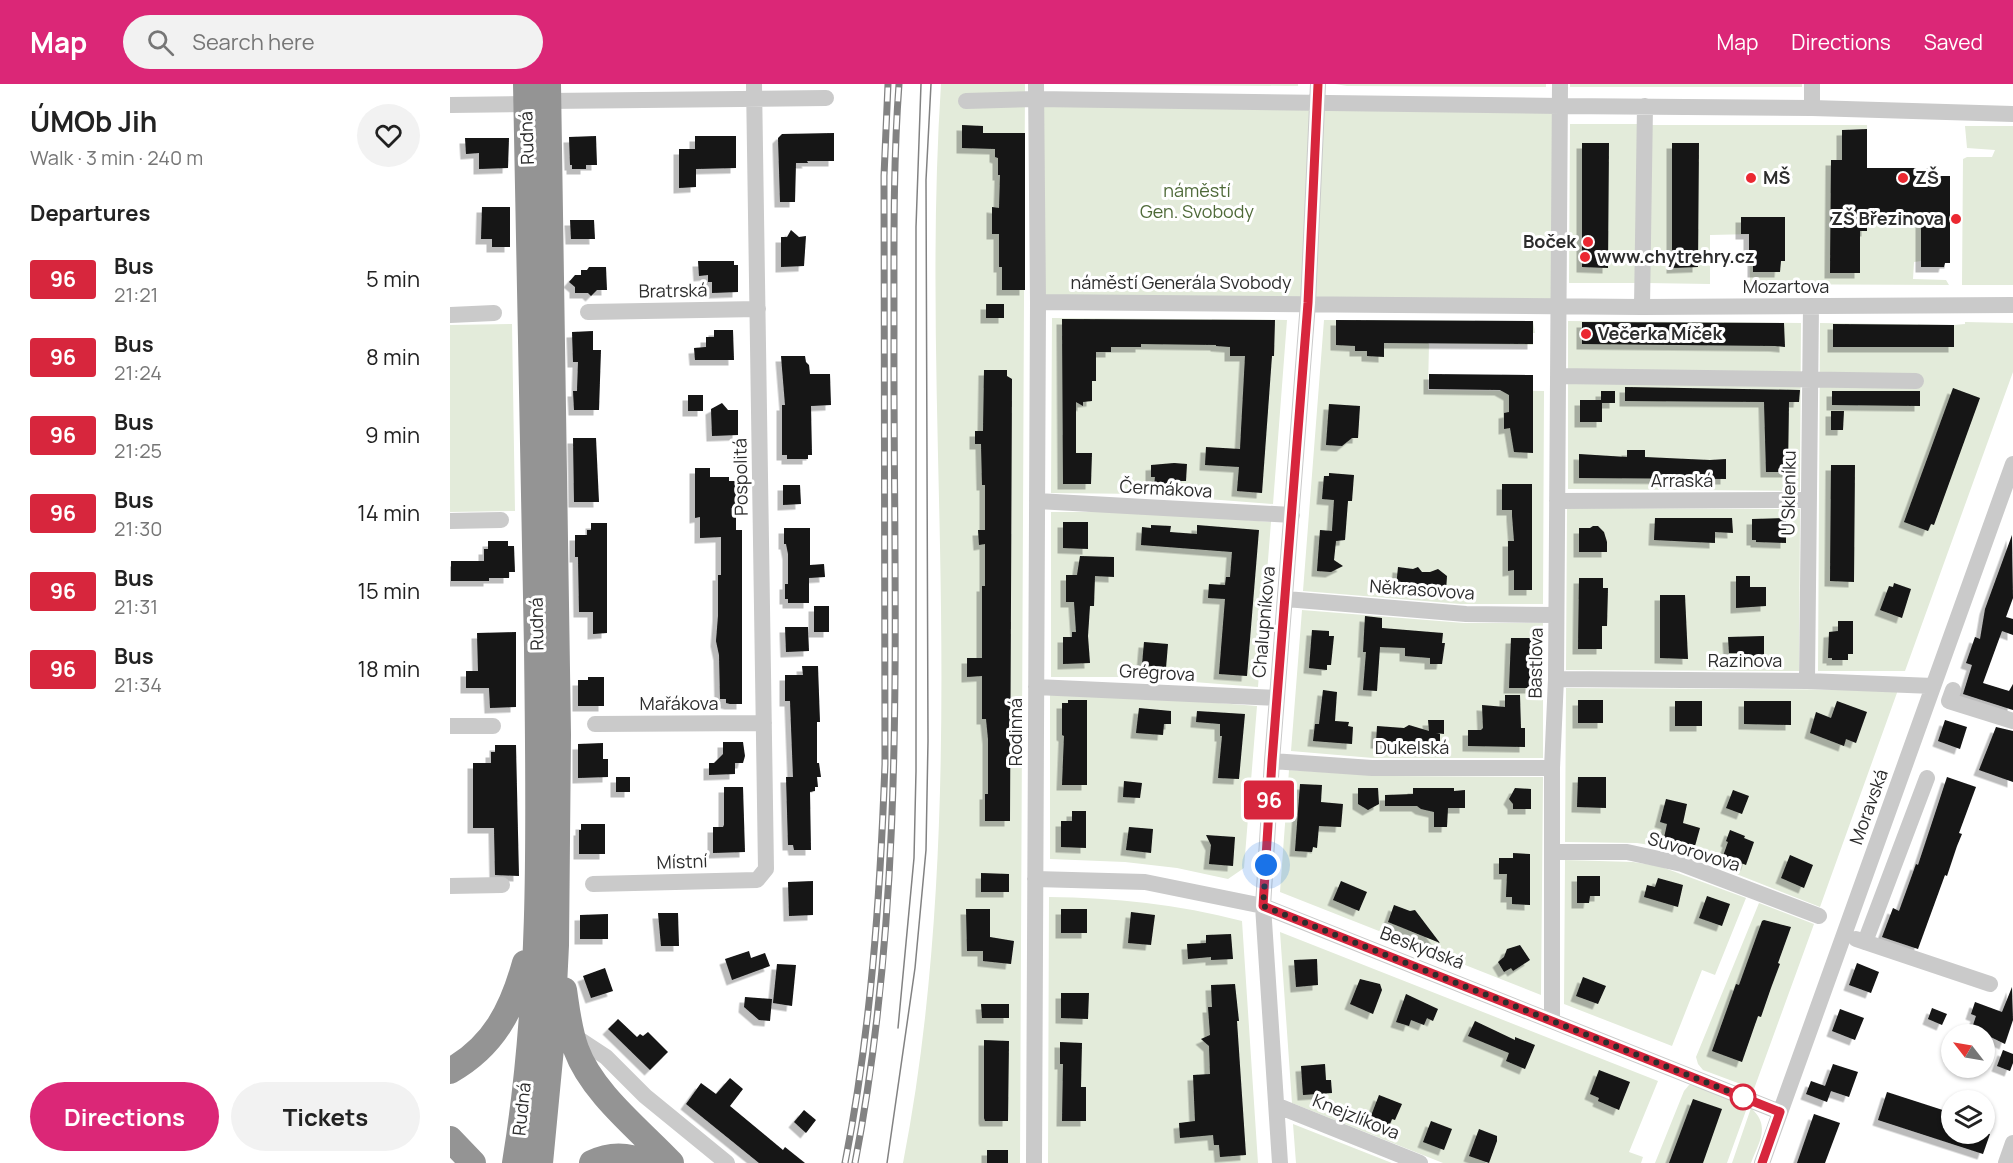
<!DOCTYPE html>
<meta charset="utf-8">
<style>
:root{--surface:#fff;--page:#f2f2f2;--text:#222;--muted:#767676;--accent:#db2777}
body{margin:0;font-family:Manrope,sans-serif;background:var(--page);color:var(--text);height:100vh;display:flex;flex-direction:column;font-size:22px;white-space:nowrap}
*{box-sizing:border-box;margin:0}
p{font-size:20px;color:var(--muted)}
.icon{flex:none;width:33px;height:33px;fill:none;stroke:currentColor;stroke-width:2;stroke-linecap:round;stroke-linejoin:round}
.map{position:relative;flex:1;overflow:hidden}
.sheet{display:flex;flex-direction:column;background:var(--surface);width:450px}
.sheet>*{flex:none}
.badge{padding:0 12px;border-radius:4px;font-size:21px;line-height:39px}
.needle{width:39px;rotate:301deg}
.buttons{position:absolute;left:1491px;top:940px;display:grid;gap:12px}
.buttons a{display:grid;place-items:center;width:54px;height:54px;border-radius:50%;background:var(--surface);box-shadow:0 2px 4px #0004;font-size:30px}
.you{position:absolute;width:30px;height:30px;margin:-15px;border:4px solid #fff;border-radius:50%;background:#1a73e8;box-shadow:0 0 0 9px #1a73e833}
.map>.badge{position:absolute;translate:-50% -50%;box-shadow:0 0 0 3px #fff}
h2{padding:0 30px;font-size:22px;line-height:54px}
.round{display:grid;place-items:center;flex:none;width:63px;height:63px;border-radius:32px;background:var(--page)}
.headline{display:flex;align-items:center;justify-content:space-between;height:102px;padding:0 30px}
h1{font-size:28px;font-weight:700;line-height:45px}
.button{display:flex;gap:12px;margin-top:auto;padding:12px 30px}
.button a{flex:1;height:69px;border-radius:36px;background:var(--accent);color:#fff;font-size:24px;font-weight:700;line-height:69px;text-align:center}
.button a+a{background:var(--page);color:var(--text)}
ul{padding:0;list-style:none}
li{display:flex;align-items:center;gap:18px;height:78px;padding:0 30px}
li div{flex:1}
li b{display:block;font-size:22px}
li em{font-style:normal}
li .badge{min-width:66px;font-weight:700;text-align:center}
header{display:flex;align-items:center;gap:36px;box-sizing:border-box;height:84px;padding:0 30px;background:var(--accent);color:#fff}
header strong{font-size:28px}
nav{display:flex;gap:33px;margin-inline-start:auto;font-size:21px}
.search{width:420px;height:54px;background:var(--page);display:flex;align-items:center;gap:15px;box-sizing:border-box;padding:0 21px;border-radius:33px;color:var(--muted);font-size:22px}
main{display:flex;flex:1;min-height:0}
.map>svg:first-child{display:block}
</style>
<header>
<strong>Map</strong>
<div class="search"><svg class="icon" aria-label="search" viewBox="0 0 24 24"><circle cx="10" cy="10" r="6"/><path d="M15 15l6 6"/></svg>Search here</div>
<nav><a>Map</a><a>Directions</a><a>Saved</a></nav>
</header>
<main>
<section class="sheet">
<div class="headline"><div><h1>ÚMOb Jih</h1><p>Walk · 3 min · 240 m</p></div><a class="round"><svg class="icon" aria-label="heart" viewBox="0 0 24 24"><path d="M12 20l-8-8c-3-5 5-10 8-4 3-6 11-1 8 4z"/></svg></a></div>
<h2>Departures</h2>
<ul>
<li><span class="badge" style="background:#d7263d;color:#fff">96</span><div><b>Bus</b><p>21:21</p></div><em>5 min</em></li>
<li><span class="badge" style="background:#d7263d;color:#fff">96</span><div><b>Bus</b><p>21:24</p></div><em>8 min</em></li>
<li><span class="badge" style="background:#d7263d;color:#fff">96</span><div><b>Bus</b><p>21:25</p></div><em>9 min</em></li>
<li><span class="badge" style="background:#d7263d;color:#fff">96</span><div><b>Bus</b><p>21:30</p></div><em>14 min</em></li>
<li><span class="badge" style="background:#d7263d;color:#fff">96</span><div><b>Bus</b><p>21:31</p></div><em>15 min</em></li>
<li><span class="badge" style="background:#d7263d;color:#fff">96</span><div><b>Bus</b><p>21:34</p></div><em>18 min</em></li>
</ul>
<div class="button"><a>Directions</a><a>Tickets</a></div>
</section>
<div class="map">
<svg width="1563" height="1079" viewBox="0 0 1563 1079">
<defs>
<filter id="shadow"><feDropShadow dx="-5.5" dy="5.5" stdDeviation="0" flood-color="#0004"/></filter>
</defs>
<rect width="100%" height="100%" fill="#fff"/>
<path fill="#e3ebda" d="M491 0H575L570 1079H453C492 879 494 665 490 462 487 308 481 154 491 0Z
M603 0H848V2H836Z
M885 0H1096V3H1085L897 2Z
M1120 0H1352V3H1120Z
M586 15 1110 22 1109 223 588 218Z
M1120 40H1191L1189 199H1119Z
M1199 41H1417V45L1392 46V76L1381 147H1416L1417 132H1463V140H1471V177L1464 178 1463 195 1496 196 1499 201 1300 200 1299 159 1303 150 1260 151V200L1197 199Z
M1515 42H1563V201H1512L1513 75 1517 73H1542L1545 66 1517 64Z
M602 234 837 236 823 420 694 410 601 409Z
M874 236 1083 237 1085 249H1083V261L979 259 978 306 1094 307 1093 520H1011L853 507Z
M1118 237 1351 239 1350 407 1118 405Z
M1515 238 1563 239V288L1455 587H1368L1370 239 1504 241 1515 240Z
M62 240 65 427 0 428V241Z
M1117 424 1350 425 1349 587 1116 586Z
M601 428H693L821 438 808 603 680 593H601Z
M852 526 1014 539H1093V674H923L841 667Z
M1116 604 1448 606 1370 823 1256 778 1206 762 1187 759 1115 758Z
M600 611 678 612 807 622 794 784 778 795 727 784 675 778 600 775Z
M839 686 941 692 1093 693 1091 911 830 808Z
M1115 776 1183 778 1209 782 1296 814 1265 891 1252 886 1222 962 1114 920Z
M599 813C665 814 728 820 792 837L808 1079H598Z
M1309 819 1364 840 1304 1005 1253 986 1248 980 1246 973Z
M830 848 1208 997 1179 1068 1193 1073 1191 1079H993L842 1019Z
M1239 1001H1241L1298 1021 1277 1079H1205L1234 1007Z
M1301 1024C1321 1042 1309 1058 1301 1079H1282Z
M843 1040 942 1079H846Z"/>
<path fill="#141414" filter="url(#shadow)" d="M512 41 533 42V49H575V206H552V183H549V150H542V123L549 124 550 91H548V74L545 73V65L512 64Z
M1417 45V84H1486L1485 92H1500V179H1495L1494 183H1471V132H1417V147H1410V189H1380L1381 76H1392V46Z
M384 49V77H357L358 79H346L345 118H330L328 54 332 50Z
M146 52 147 81H136V85H122V81H120L119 53Z
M245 52H286V84L246 85V103L229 104V65H245Z
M15 54H59L58 84 29 85V69L16 70Z
M1132 59H1159L1158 184 1132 183Z
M1222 59H1249L1248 183 1222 184Z
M32 123H60V163H42V155H31Z
M1291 133H1335V177H1331L1330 188H1303V175H1299V150H1291Z
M120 136H144L145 155H121Z
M341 146 349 153 356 152 354 182 331 183V153H337Z
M248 177H284V181H288V208L262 209V198H258V191L249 192Z
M139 183H156L157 206H147L141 212 138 209H125V203L119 198 125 191H131V186H137Z
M536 220H554V234H536Z
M612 235 825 236 824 272H822L812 409 787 407 789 383 755 381 756 363 790 365 795 272H780V263L766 262V261L691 260V263H661V268H646V297H642V317L633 318V322L626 318V369H642L641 400H613Z
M886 236 1083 237V260L934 259V273L917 272V267H905V262L886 261Z
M1132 238 1334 239 1335 263 1325 262 1132 260Z
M1383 240 1504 241V263H1383Z
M264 246H283L284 276H245L244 264 256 263V253H264Z
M143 247V266H151L149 326H124L123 307H127L128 278H123L122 248Z
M331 272H355L356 278 359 281 360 290H380L381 321 361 322 362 371H358V375H337V371H332V321H335Z
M534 286H557V292L562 295 560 737H535V710H538V655L536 635H532V592L517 593V574H532V502H535V460L529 461 528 446H535V401H532L531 360H525V347H533Z
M979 290 1083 291V369L1064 368 1060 344 1054 345V329L1059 328V311L1050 306 979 305Z
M1175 303 1350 306 1349 318H1339L1338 388H1316L1314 318 1175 317Z
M1503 304 1530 314 1484 441 1481 440 1478 447 1454 438Z
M1151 307H1165V319H1152V338H1130V316H1151Z
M1382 307H1470V322L1382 321Z
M238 311H253V327H238Z
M272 319 278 326H288V351L262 352 261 325Z
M879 320 910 322 908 354H902L892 362 876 361Z
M1381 327H1394L1393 346H1381Z
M123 354H146L149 418H124Z
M1177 366H1195V373L1260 376 1276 375V395L1129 394V370L1177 373Z
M724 379 737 380 736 397H726L725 402 704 401 705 393H701V381Z
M1381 381H1405L1404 498 1380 497Z
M245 384H260V393H279V397H287L294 403 289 407V420H286V446H292V620H280L276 619V615H270L269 571 266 557 268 532V491H271V453L250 454V433L245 434Z
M879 389 904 391 902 417H898L895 456 886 457 884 476 893 482 881 488 867 487 870 446 882 447 884 416 872 415 874 392H879Z
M1052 400H1082V506H1064V486L1058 487V457H1064L1062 431V426H1052Z
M333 401H350L351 420 333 421Z
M1205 434H1282L1283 449 1265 448V459L1204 456Z
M1336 434V459L1306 458V456H1302V435Z
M613 438H638V465L613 464Z
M141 439H157V549L143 550V528H129L128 473H125V451H137V446H141Z
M701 441 721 442 720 448 747 450V441L809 446 797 592 769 590 775 515 758 514 759 500 775 501 776 493H780L782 468 691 461 692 443 701 444Z
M1143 442H1148L1154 448 1157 458V468H1129V444H1140Z
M334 444H360V481L374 480 375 493 359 494V519H338V515H335V500H338V470L336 460H334Z
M1562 451 1563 514 1556 533 1563 535V551L1552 547 1533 599 1559 607 1563 600V626L1513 610 1522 581 1516 579 1525 553 1530 555 1535 525Z
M38 457H58V462H64L65 488H59V494H39V497H1V477H34V465H38Z
M630 472 664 473V493L645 492 644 522H640L638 552 640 579 613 580V553H622V548H626L624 518H616V491H627Z
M948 483 963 485 968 483 972 488H980L988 485 997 492 996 507 946 503Z
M1286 492H1300V503H1316V522L1286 524Z
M1129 494H1153V504H1158L1157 542H1152V565H1128Z
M1444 499 1461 505 1452 534 1430 526 1439 502 1443 503Z
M1210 511H1235L1238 575 1210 574Z
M364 522H379V548H364Z
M915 532 932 534V544L993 549 992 559H995L992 580H980V574L955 572V564L930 563 927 607 913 606 916 568H913Z
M1388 537H1403V570H1398V576H1382V574H1378L1379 548 1388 547Z
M335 543H358L359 567 336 568Z
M862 546 879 547V552H884L881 581H877V586L859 584Z
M66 548V623L40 624 39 604H16V587H28L27 549Z
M1314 552V575L1291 576V569H1279L1278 553Z
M1061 554H1081V604H1059Z
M694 558 718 560 716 584 692 581Z
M352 582H368L370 638H367V679H369L371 693H367L368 703H365V707L360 708 361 766H344L343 761H338L336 693H343L340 617H335V591H353Z
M138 593H154V622H128V596H138Z
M873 606 887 608 885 637 899 638 898 642 903 643 902 660 863 657 865 640H869Z
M1055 611H1070L1071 644H1075V663L1018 662V646H1031L1033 644 1032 621 1055 623Z
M618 616H637V701H612L614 652 612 651V619H618Z
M1128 616H1153V639H1128Z
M1225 617H1252V642H1225Z
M1294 617H1341V641L1294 640Z
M1387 617 1417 628 1406 659 1396 655 1394 662 1360 649 1366 628 1381 634Z
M689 624 721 627V640H714L713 651 686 649Z
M747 627 795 630 789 695 768 694 772 652H770V640L746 638Z
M978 636H994V650L986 649 990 650V662H946V660L926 659 927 642 954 644 959 641 979 647Z
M1495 636 1517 643 1510 665 1488 657Z
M1546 643 1563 647V698L1529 686Z
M273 658H293L295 672 293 679H285V690L259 691V679H264L273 670Z
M153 659V675H158V693L128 694V660Z
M45 661H66L69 792 45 791 44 744H23V679H41V668H45Z
M166 693H180V708H166Z
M1128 693H1156V724L1127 723Z
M1497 693 1526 703 1509 749 1512 750 1507 762 1497 792 1495 791 1468 865 1432 853 1443 824 1449 827 1466 780 1468 781Z
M674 697 692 699 690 714 673 713Z
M850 700 872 701 871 718 893 720 891 743 869 742 867 764 863 763 862 768 845 767Z
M274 703H293L295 768 263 769V743H273L274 741Z
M908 704H928L929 720 918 726 908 720Z
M963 704H1004V707L1015 706V724H998L997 743H984V728L971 725 967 722H935V711L963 710Z
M1065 704 1081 705V725H1063V720L1059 715Z
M1283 706 1299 712 1292 730 1276 724Z
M1216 715 1237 720 1233 739 1250 744 1245 762 1214 754 1217 740 1210 738Z
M622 727H636V764L611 763V737H622Z
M131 740H155V770H129V746H131Z
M679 743 703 745 701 769 676 766Z
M1280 746 1295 752 1294 754 1304 758 1296 781 1273 772 1278 758 1276 757Z
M756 751 785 753 783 782 759 780 761 761Z
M1063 769 1080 770V821L1062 820V813H1056L1057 790H1049V774H1063Z
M1340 771 1363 781 1354 804 1331 794Z
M531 789 559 790V808H531Z
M1127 792H1150V812H1140L1139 819H1127Z
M1208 794 1233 801 1228 823 1194 813 1197 801 1205 803Z
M363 797V831L339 832 338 798Z
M891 797 917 808 909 827 883 816Z
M1257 812 1280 820 1272 842 1249 834Z
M944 821 960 827 965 826 990 859 938 838Z
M516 825H540V853L564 857 561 880 533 877V867H517Z
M611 825H637V849H611Z
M681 828 705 831 701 861 678 859Z
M208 829H228L229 862H211Z
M158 830V855H130V831Z
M1314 836 1341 843 1328 879 1330 880 1321 904 1311 933 1308 932 1292 978 1262 967 1286 900 1289 901 1312 837Z
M781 850 783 875 761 876V873L738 875 737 860 756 859V851Z
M1070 861 1080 876 1063 887 1061 884 1054 888 1048 878 1054 873 1057 865Z
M299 867 301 874 315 869 320 882 282 896 275 875Z
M867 875 868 901 846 903 844 876Z
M1407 879 1429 888 1421 909 1399 901Z
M327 880 346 881 342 922 323 919Z
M155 884 163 907 141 914 133 892Z
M1133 893 1156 902 1148 920 1126 912Z
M910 895 930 900 932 906 923 930 900 920Z
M785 900 789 937H787L796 1071 770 1073 769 1061H764L763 1051 730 1054 729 1039 745 1037 743 991 760 990 759 962 751 955 760 951 758 923H762L761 901Z
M1562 903 1563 936 1555 960 1522 944 1526 932 1521 930 1525 918 1552 928Z
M611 909H639L638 935 611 934Z
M956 910 988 925 983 937 977 934 974 941 961 936 959 942 946 938Z
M295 913 322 915 320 937 309 936 294 923Z
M531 920H559V934H532Z
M1482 924 1497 930 1492 941 1478 935Z
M1390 925 1414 934 1405 956 1382 947Z
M168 935 187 953 190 950 193 952 198 948 218 968 200 986 158 945Z
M1025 937 1065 956V953L1085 961 1075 985 1056 977 1059 969 1018 952Z
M534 956 559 957 558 1037H535L534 1034Z
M610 958 632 959 631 1003H636V1037H612L613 980H610Z
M1553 966 1563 970V979L1560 987 1547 982Z
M875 980 876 996H881L882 1009 853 1011 851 982Z
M1383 980 1408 988 1399 1013 1381 1007 1377 1018 1356 1010 1361 997 1375 1002Z
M1149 986 1180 998 1169 1026 1148 1017 1149 1014 1140 1010Z
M280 994 293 1005 280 1022 333 1066 335 1063 355 1079H309L236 1020 251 999 266 1010Z
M1437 1008 1502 1029V1050H1540L1533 1070 1428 1036Z
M929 1011 952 1020 945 1036 942 1035 938 1045 919 1037Z
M1243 1015 1272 1025 1253 1079H1219Z
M354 1026 366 1036 356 1049 344 1038Z
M1364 1030 1390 1039 1375 1079H1347Z
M981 1037 1002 1045 994 1066 973 1058Z
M1029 1045 1047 1052V1057L1039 1079 1019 1072Z
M537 1066H558V1079H537Z"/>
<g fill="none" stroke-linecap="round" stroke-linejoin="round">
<path stroke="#cacaca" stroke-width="16" d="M98 17 376 14
M516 17 586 15 1110 22 1362 24 1563 30
M0 21 76 20
M1362 24V0
M588 218 1192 223 1563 221
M1192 223 1195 22
M138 228 308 225
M0 231 44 229
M1108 292 1466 297
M587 417 842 431
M1107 417 1359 416
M0 437 51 436
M836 515 1016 530 1106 531
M1106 595 1357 597 1483 602
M1357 597 1361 222
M586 603 827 614
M1503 606 1499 617 1563 637
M145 640 314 639
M0 642H43
M822 677 922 684H1102
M1102 768H1177L1232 780 1369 832
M585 795 695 798 813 822 1330 1028
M143 800 307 796 316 785 304 0
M0 802 52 801
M1406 855 1540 900
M1415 858 1477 694
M1102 936V684L1106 595 1110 0
M121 950 156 973 195 1012 277 1079
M828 1022 970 1079
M584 1079 588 218 586 0
M830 1079 813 822 822 677 858 219 868 0
M1312 1079 1563 380
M1556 1079 1563 1059"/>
<path stroke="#949494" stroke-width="26" d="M114 906C117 926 119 946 126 965 142 1009 190 1046 221 1079
M0 987C44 962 62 926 75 879
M0 1055 23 1079
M65 1079C93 909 89 736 87 564 84 376 80 188 76 0
M90 1079 101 964 106 861 108 651 98 0
M142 1079C160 1070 179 1071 197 1079"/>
<path stroke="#828282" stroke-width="1.5" d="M448 944 464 774 466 687V143L471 0
M437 1079 465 884 476 766 478 657 476 96 481 0"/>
<g stroke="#828282" stroke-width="7">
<path id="rail" d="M395 1079C421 947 430 814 435 680L434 92 438 0
M405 1079C458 804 443 523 444 244 444 163 443 81 449 0"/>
</g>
<use href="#rail" stroke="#fff" stroke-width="4.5" stroke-dasharray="14" stroke-linecap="butt"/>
</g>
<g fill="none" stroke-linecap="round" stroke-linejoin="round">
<g stroke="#fff" stroke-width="14">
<path id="line" d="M868 0 858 219 822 677 813 822 1330 1028 1312 1079"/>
</g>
<use href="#line" stroke="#d7263d" stroke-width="9"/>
<path stroke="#2d2d2d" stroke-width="6" stroke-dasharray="0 10.8" d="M816 781 813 822 1293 1013"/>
</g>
<g fill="#eb2831" stroke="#fff" stroke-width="2">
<circle cx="1301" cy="94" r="6"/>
<circle cx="1453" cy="94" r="6"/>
<circle cx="1506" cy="135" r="6"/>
<circle cx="1138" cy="158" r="6"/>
<circle cx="1135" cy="173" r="6"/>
<circle cx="1136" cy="250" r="6"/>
</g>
<circle fill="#fff" stroke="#d7263d" stroke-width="3" cx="1293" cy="1013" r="12"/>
<g text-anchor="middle" stroke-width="6" stroke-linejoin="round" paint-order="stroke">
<g font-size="18" fill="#2d2d2d" stroke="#fff">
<text transform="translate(77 54) rotate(-92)" y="6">Rudná</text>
<text x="731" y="205">náměstí Generála Svobody</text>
<text x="1336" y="209">Mozartova</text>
<text transform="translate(223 207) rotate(-1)" y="6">Bratrská</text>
<text transform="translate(291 393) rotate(-91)" y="6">Pospolitá</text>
<text x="1232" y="403">Arraská</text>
<text transform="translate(716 405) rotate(3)" y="6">Čermákova</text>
<text transform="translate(1339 409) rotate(-89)" y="6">U Skleníku</text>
<text transform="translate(972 506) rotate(4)" y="6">Někrasovova</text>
<text transform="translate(814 538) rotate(-85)" y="6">Chalupníkova</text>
<text transform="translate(87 540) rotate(-91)" y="6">Rudná</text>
<text x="1295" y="583">Razinova</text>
<text transform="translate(1086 579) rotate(-89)" y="6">Bastlova</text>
<text transform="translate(707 589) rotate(3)" y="6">Grégrova</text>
<text x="229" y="626">Mařákova</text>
<text transform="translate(566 648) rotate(-90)" y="6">Rodinná</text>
<text x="962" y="670">Dukelská</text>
<text transform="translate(1419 723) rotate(-70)" y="6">Moravská</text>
<text transform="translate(1244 768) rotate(17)" y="6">Suvorovova</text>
<text transform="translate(232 778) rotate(-2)" y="6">Místní</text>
<text transform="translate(972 864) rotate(21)" y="6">Beskydská</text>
<text transform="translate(72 1025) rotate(-84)" y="6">Rudná</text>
<text transform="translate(906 1033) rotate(22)" y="6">Knejzlíkova</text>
</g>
<g font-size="18" font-weight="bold" fill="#2d2d2d" stroke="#fff" text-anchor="start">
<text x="1313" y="100">MŠ</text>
<text x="1465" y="100">ZŠ</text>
<text x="1494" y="141" text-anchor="end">ZŠ Březinova</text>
<text x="1126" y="164" text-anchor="end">Boček</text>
<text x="1147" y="179">www.chytrehry.cz</text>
<text x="1148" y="256">Večerka Míček</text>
</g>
<g font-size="18" fill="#4f6a39" stroke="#fff">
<text x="747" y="113">náměstí<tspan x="747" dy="21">Gen. Svobody</tspan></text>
</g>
</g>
</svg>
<div class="buttons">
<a><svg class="needle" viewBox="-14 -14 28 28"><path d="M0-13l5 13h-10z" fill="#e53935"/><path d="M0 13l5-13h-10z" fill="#767676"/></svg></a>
<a><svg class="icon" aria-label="layers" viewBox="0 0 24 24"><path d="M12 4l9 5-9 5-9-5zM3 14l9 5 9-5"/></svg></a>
</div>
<div class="you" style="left:816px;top:781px"></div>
<b class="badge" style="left:819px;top:716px;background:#d7263d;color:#fff">96</b>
</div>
</main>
